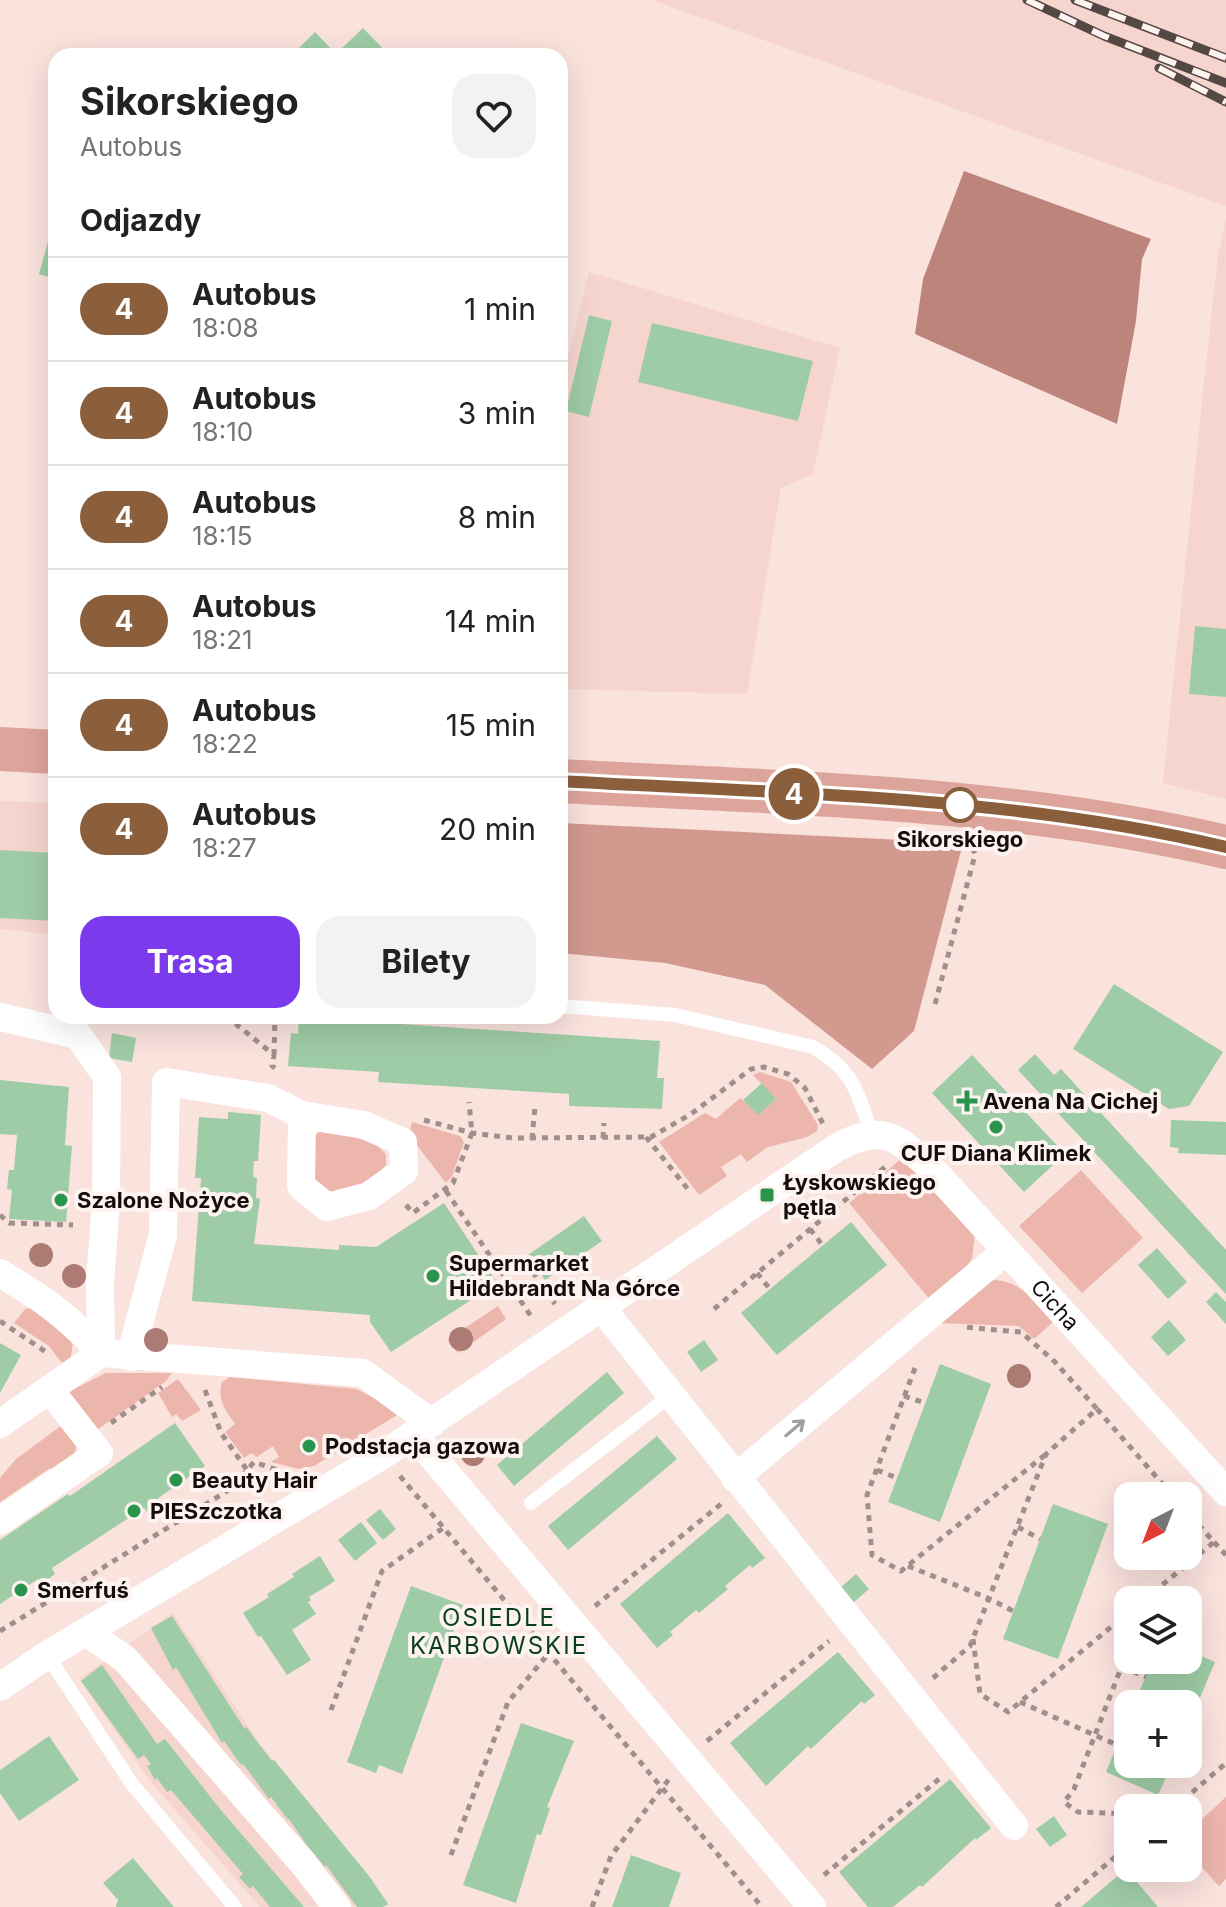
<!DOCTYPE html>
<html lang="pl">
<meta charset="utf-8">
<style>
:root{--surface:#fff;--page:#f2f2f2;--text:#222;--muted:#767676;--line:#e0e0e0;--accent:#7c3aed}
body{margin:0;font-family:Inter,sans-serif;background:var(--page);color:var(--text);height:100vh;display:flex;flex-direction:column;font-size:30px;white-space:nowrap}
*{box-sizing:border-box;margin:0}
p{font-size:26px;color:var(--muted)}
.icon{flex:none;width:44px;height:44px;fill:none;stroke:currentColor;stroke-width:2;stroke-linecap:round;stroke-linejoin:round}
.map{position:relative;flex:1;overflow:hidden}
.side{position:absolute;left:48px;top:48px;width:520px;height:976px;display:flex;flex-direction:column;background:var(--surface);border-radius:24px;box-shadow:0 8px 32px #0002}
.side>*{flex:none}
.badge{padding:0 16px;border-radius:26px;font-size:28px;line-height:52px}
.needle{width:52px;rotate:222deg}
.buttons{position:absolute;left:1114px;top:1482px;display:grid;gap:16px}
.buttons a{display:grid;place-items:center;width:88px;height:88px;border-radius:16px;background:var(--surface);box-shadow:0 8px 32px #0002;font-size:40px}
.map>.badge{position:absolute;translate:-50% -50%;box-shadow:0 0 0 4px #fff}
h2{padding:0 32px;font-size:30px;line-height:72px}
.round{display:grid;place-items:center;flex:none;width:84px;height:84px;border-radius:24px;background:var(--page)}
.headline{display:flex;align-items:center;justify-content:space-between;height:136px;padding:0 32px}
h1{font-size:38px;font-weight:700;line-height:60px}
.cta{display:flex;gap:16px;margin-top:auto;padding:16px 32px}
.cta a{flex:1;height:92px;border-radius:24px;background:var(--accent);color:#fff;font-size:32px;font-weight:700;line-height:92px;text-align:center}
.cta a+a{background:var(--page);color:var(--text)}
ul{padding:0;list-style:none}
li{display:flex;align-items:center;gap:24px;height:104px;padding:0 32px;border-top:2px solid var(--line)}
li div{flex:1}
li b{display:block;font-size:30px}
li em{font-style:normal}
li .badge{min-width:88px;font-weight:700;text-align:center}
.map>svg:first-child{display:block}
</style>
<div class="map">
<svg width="1226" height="1907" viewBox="0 0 1226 1907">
<rect width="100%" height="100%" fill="#fae2dd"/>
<path fill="#f6d5cf" d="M652 0H1226V206L663 4Z
M1226 219V799L1163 783 1201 411 1218 256Z
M589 272 840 348 813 474 781 488 747 694 560 689V390Z
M0 801 56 803V935L0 929Z
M173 1613 260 1744 390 1905 260 1907 150 1781 79 1679Z"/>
<path fill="#ecb6ad" d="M760 1072 791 1082 818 1125 817 1131 807 1137 768 1147 747 1162 741 1154 721 1167 727 1176 699 1195 659 1142 705 1113 716 1119 740 1098 758 1114 776 1099 753 1075Z
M412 1122 460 1136 464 1142 452 1176 446 1183 409 1135Z
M323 1128 371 1140 386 1154V1165L378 1174 342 1195 309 1185 312 1139Z
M902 1158 917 1169 975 1232 972 1259 958 1278 931 1301 849 1203Z
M1081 1170 1143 1238 1082 1293 1019 1226Z
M991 1280C1021 1280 1035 1301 1054 1321L1034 1339 1019 1326 938 1323Z
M498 1306 506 1319 458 1353 447 1340Z
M34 1307 73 1341 71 1357 65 1363 61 1362 49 1346 14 1323 25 1309Z
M106 1373H172L166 1381 97 1430 67 1398 70 1391Z
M230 1377 357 1389 379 1401 397 1415 314 1466 299 1469 271 1462 279 1457 273 1446 257 1457 251 1453 244 1458 225 1432 235 1424C225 1409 217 1401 222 1382Z
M178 1379 201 1410 182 1421 176 1414 172 1417 158 1393Z
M65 1423 76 1443 75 1455 53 1470 50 1468 0 1502V1478L16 1459Z
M1226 1797V1879L1219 1886 1188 1852V1832Z"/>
<path fill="#d2998f" d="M560 823 963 843 914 1031 872 1069 765 985 665 963 560 953Z"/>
<path fill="#bc847a" d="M964 171 1151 239 1142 259 1136 321 1117 424 915 334 923 279Z"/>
<path fill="#9ecca6" d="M363 28 390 56H291L315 32 336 54Z
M55 231H56V294L50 284 52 278 39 274 49 238 53 239Z
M589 315 612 321 589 417 566 411Z
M652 323 813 361 798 421 638 382Z
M55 389H56V415L48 413Z
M1195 626 1226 629V697L1189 694Z
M0 850 56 853V921L0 918Z
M1114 984 1223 1052 1189 1106 1169 1109 1073 1049Z
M299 1016H386V1023L660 1041 657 1078H664L662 1109 569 1106V1094L378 1082 379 1072 288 1066 291 1033 298 1034Z
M112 1033 136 1038 132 1062 109 1058Z
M1035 1054 1054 1075 1061 1069 1226 1250V1294L1018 1070Z
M972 1055 1065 1154 1024 1192 932 1093Z
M0 1080 69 1087 65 1145 72 1146 66 1222 9 1219 12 1190 7 1189 9 1170H14L17 1135 0 1134Z
M762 1083 776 1099 758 1115 743 1100Z
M228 1112 261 1115 258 1161H254L253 1177 257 1178 256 1198 260 1199 254 1244 339 1250V1245L376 1247 444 1203 497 1283 391 1352 370 1322V1315L192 1301 201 1178H195L199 1117 228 1119Z
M1171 1120 1226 1122V1155L1178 1153 1179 1148 1170 1147Z
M584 1216 602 1241 545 1280 528 1255Z
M851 1222 887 1265 777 1355 741 1313Z
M1157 1248 1187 1282 1168 1299 1138 1265Z
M1216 1292 1226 1302V1324L1206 1302Z
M1169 1320 1186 1340 1168 1356 1151 1337Z
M704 1340 718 1360 701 1372 687 1352Z
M0 1343 21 1355 0 1393Z
M940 1364 991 1384 940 1522 888 1502Z
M607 1372 624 1393 514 1486 497 1465Z
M175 1423 205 1466 158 1498 162 1503 148 1513 144 1508 52 1568 55 1574 41 1584 38 1579 0 1604V1540L68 1494 70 1496Z
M657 1436 677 1459 568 1550 548 1526Z
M314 1438 319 1444 303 1455 298 1448Z
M1053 1504 1108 1524 1058 1659 1003 1639Z
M380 1509 396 1529 383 1540 366 1520Z
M728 1513 765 1558 752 1568 750 1565 725 1586 728 1589 699 1613 696 1610 670 1632 673 1635 657 1648 620 1604Z
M361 1522 377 1543 355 1561 338 1540Z
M320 1556 335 1581 309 1597 311 1600 308 1602 316 1614 292 1630 311 1660 287 1675 261 1636 258 1637 243 1613 269 1597 267 1594 294 1577 292 1574Z
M856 1574 869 1589 853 1603 840 1588Z
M411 1586 463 1605 402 1774 379 1765 376 1773 347 1762Z
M172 1616 244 1728 246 1727 272 1761 274 1760 369 1876 388 1904 383 1907H357L326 1865 325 1867 306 1844 289 1819 288 1820 271 1797 269 1799 243 1764 241 1765 224 1741 222 1743 176 1667 173 1670 151 1628Z
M1188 1650 1215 1662 1188 1726V1704H1134L1153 1660H1188Z
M838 1652 875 1695 864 1704 862 1701 811 1749 808 1746 766 1786 730 1743Z
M102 1665 157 1744 165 1739 220 1809 304 1907H270L253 1886 250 1889 239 1877 243 1874 171 1790 167 1792 157 1778 155 1780 147 1766 151 1764 144 1755 138 1759 81 1681Z
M1128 1719V1764H1172L1158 1795 1106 1772Z
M521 1723 574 1741 547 1807 550 1808 541 1835 537 1834 516 1903 463 1885Z
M49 1736 79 1780 19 1821 0 1793V1770Z
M950 1779 991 1828 976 1840 975 1838 922 1887 920 1885 893 1907H868L839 1872Z
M1054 1816 1067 1835 1050 1847 1036 1829Z
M631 1855 681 1873 669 1907H612Z
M133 1858 174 1907H116L118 1900 103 1883Z
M1126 1869 1158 1907H1081Z"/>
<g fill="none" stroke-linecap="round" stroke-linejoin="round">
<path stroke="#a18f8b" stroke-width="5" stroke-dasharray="6 6" stroke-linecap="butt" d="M935 1004 975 855 973 848
M226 1016 274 1055 272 1066 275 1068
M274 1055 275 1016
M424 1120 472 1133 513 1138 651 1137 691 1114 751 1069 764 1067 788 1074 805 1088 823 1124
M646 1137 691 1193
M603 1138 604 1123
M532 1139 535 1107
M446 1191 533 1319
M406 1205 413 1213 453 1183 472 1133 469 1102
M0 1215 9 1223 73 1225
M810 1229 823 1246
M526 1262 555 1304
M757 1273 770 1289
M714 1309 885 1167
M0 1321 49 1354
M915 1368 867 1495 872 1555 901 1571 1045 1455
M205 1390 221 1433 247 1470
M904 1396 925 1403
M1097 1409 1173 1496
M111 1423 162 1387
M877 1470 897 1478
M400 1476 762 1907
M1018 1527 1040 1539
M1214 1542 1226 1555
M908 1566 990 1599 1013 1611
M1144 1600 1214 1542 1188 1513
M595 1606 721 1504
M0 1631 232 1488 254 1462 292 1475
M973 1639 980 1694 1008 1712 1128 1613
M1128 1650 1074 1789 1064 1802 1078 1812 1128 1814
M1122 1667 1146 1677
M933 1678 970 1646 1046 1454 1097 1409 1055 1362 1021 1332 963 1327
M1020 1702 1117 1745
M331 1710 382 1571 443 1528
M707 1741 829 1641
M1174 1808 1226 1763
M451 1855 508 1702 554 1647
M824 1875 939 1779
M592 1907 611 1856 669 1779
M1056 1907 1128 1846"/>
<path stroke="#fff" stroke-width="14" d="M560 1006 675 1015 813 1047C855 1071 856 1091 872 1133
M531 1503 670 1396
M47 1655 132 1784 235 1907"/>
<g stroke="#fff" stroke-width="28">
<path d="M0 1017 78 1035 107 1077 106 1201 100 1282 101 1353"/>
<path d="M0 1273C40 1297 70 1317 101 1353L363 1373 432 1423"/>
<path d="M601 1307 1014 1826"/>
<path d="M130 1357 163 1235 166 1082 268 1098 302 1115 364 1125 403 1142 404 1171 369 1196 327 1207 301 1186 302 1115"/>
<path d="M0 1424 101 1353"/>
<path d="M414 1435 812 1907"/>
<path d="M735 1478 1006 1251"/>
<path d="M0 1521 99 1453 50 1390"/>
<path d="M86 1632 125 1659 302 1862 337 1907"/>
<path id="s1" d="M0 1687 47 1655 383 1455 836 1148C883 1122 897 1137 933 1170L1226 1492"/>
</g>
<path stroke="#dda49c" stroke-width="44" d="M0 749 56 752
M560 781C783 793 1008 796 1226 847"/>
<g stroke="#544845" stroke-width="9">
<path id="rail" d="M1027 0 1104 36 1226 83
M1075 0 1226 58
M1159 68 1226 102"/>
</g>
<use href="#rail" stroke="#fdf3f1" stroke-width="6" stroke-dasharray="18" stroke-linecap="butt"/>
</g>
<g fill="#ac7b74">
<circle cx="41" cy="1255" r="12"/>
<circle cx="74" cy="1276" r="12"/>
<circle cx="461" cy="1339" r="12"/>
<circle cx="156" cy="1340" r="12"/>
<circle cx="1019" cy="1376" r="12"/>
<circle cx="473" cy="1454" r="12"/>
</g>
<defs><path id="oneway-shaft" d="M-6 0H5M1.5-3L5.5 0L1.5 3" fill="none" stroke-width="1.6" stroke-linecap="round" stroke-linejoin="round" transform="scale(2)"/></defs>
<use stroke="#a19e9d" href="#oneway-shaft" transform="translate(795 1428) rotate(-40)"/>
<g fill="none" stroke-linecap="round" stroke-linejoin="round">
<g stroke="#fff" stroke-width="18">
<path id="line" d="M560 781C783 794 1008 795 1226 847"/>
</g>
<use href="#line" stroke="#8b5e3c" stroke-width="12"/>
</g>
<circle fill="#fff" stroke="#8b5e3c" stroke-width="4" cx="960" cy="805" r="16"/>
<g fill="#28944c" stroke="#fdf3f1" stroke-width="3">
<path d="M963 1089h8v8h8v8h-8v8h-8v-8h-8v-8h8z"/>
<circle cx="996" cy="1127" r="8"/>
<rect x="759" y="1187" width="16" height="16" rx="4"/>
<circle cx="61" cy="1200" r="8"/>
<circle cx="433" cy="1276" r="8"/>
<circle cx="309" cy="1446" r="8"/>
<circle cx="176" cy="1480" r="8"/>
<circle cx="134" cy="1511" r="8"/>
<circle cx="21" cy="1590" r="8"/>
</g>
<g text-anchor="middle" stroke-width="8" stroke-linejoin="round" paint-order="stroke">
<g font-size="22" font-weight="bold" fill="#140d0b" stroke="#fdf3f1">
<text x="960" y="847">Sikorskiego</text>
</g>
<g font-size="22" font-weight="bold" fill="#140d0b" stroke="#fdf3f1" text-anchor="start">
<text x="983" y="1109">Avena Na Cichej</text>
<text x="996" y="1161" text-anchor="middle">CUF Diana Klimek</text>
<text x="783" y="1190">Łyskowskiego<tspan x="783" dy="25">pętla</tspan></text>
<text x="77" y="1208">Szalone Nożyce</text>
<text x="449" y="1271">Supermarket<tspan x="449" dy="25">Hildebrandt Na Górce</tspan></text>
<text x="325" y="1454">Podstacja gazowa</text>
<text x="192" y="1488">Beauty Hair</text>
<text x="150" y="1519">PIESzczotka</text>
<text x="37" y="1598">Smerfuś</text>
</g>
<g font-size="22" fill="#140d0b" stroke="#fdf3f1">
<text dy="8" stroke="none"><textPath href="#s1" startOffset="1288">Cicha</textPath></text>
</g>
<g font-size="24" letter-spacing="2" fill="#0a3e1c" stroke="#fdf3f1">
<text x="499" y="1626">OSIEDLE<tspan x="499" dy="28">KARBOWSKIE</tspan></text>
</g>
</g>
</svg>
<div class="buttons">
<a><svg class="needle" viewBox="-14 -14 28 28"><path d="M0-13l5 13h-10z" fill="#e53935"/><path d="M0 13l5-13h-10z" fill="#767676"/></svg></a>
<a><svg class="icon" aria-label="layers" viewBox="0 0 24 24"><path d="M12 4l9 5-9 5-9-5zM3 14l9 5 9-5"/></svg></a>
<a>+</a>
<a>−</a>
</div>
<b class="badge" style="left:794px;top:794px;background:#8b5e3c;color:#fff">4</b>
<section class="side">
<div class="headline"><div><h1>Sikorskiego</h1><p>Autobus</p></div><a class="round"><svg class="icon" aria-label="heart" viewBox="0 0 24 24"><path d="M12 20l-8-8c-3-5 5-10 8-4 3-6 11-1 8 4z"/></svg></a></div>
<h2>Odjazdy</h2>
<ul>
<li><span class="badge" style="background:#8b5e3c;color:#fff">4</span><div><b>Autobus</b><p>18:08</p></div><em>1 min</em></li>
<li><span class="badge" style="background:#8b5e3c;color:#fff">4</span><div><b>Autobus</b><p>18:10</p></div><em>3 min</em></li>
<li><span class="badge" style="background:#8b5e3c;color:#fff">4</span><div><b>Autobus</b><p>18:15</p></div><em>8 min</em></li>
<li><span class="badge" style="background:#8b5e3c;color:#fff">4</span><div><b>Autobus</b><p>18:21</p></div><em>14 min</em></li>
<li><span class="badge" style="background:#8b5e3c;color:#fff">4</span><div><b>Autobus</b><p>18:22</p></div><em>15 min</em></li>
<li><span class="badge" style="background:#8b5e3c;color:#fff">4</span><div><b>Autobus</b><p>18:27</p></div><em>20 min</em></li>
</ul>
<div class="cta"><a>Trasa</a><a>Bilety</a></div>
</section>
</div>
